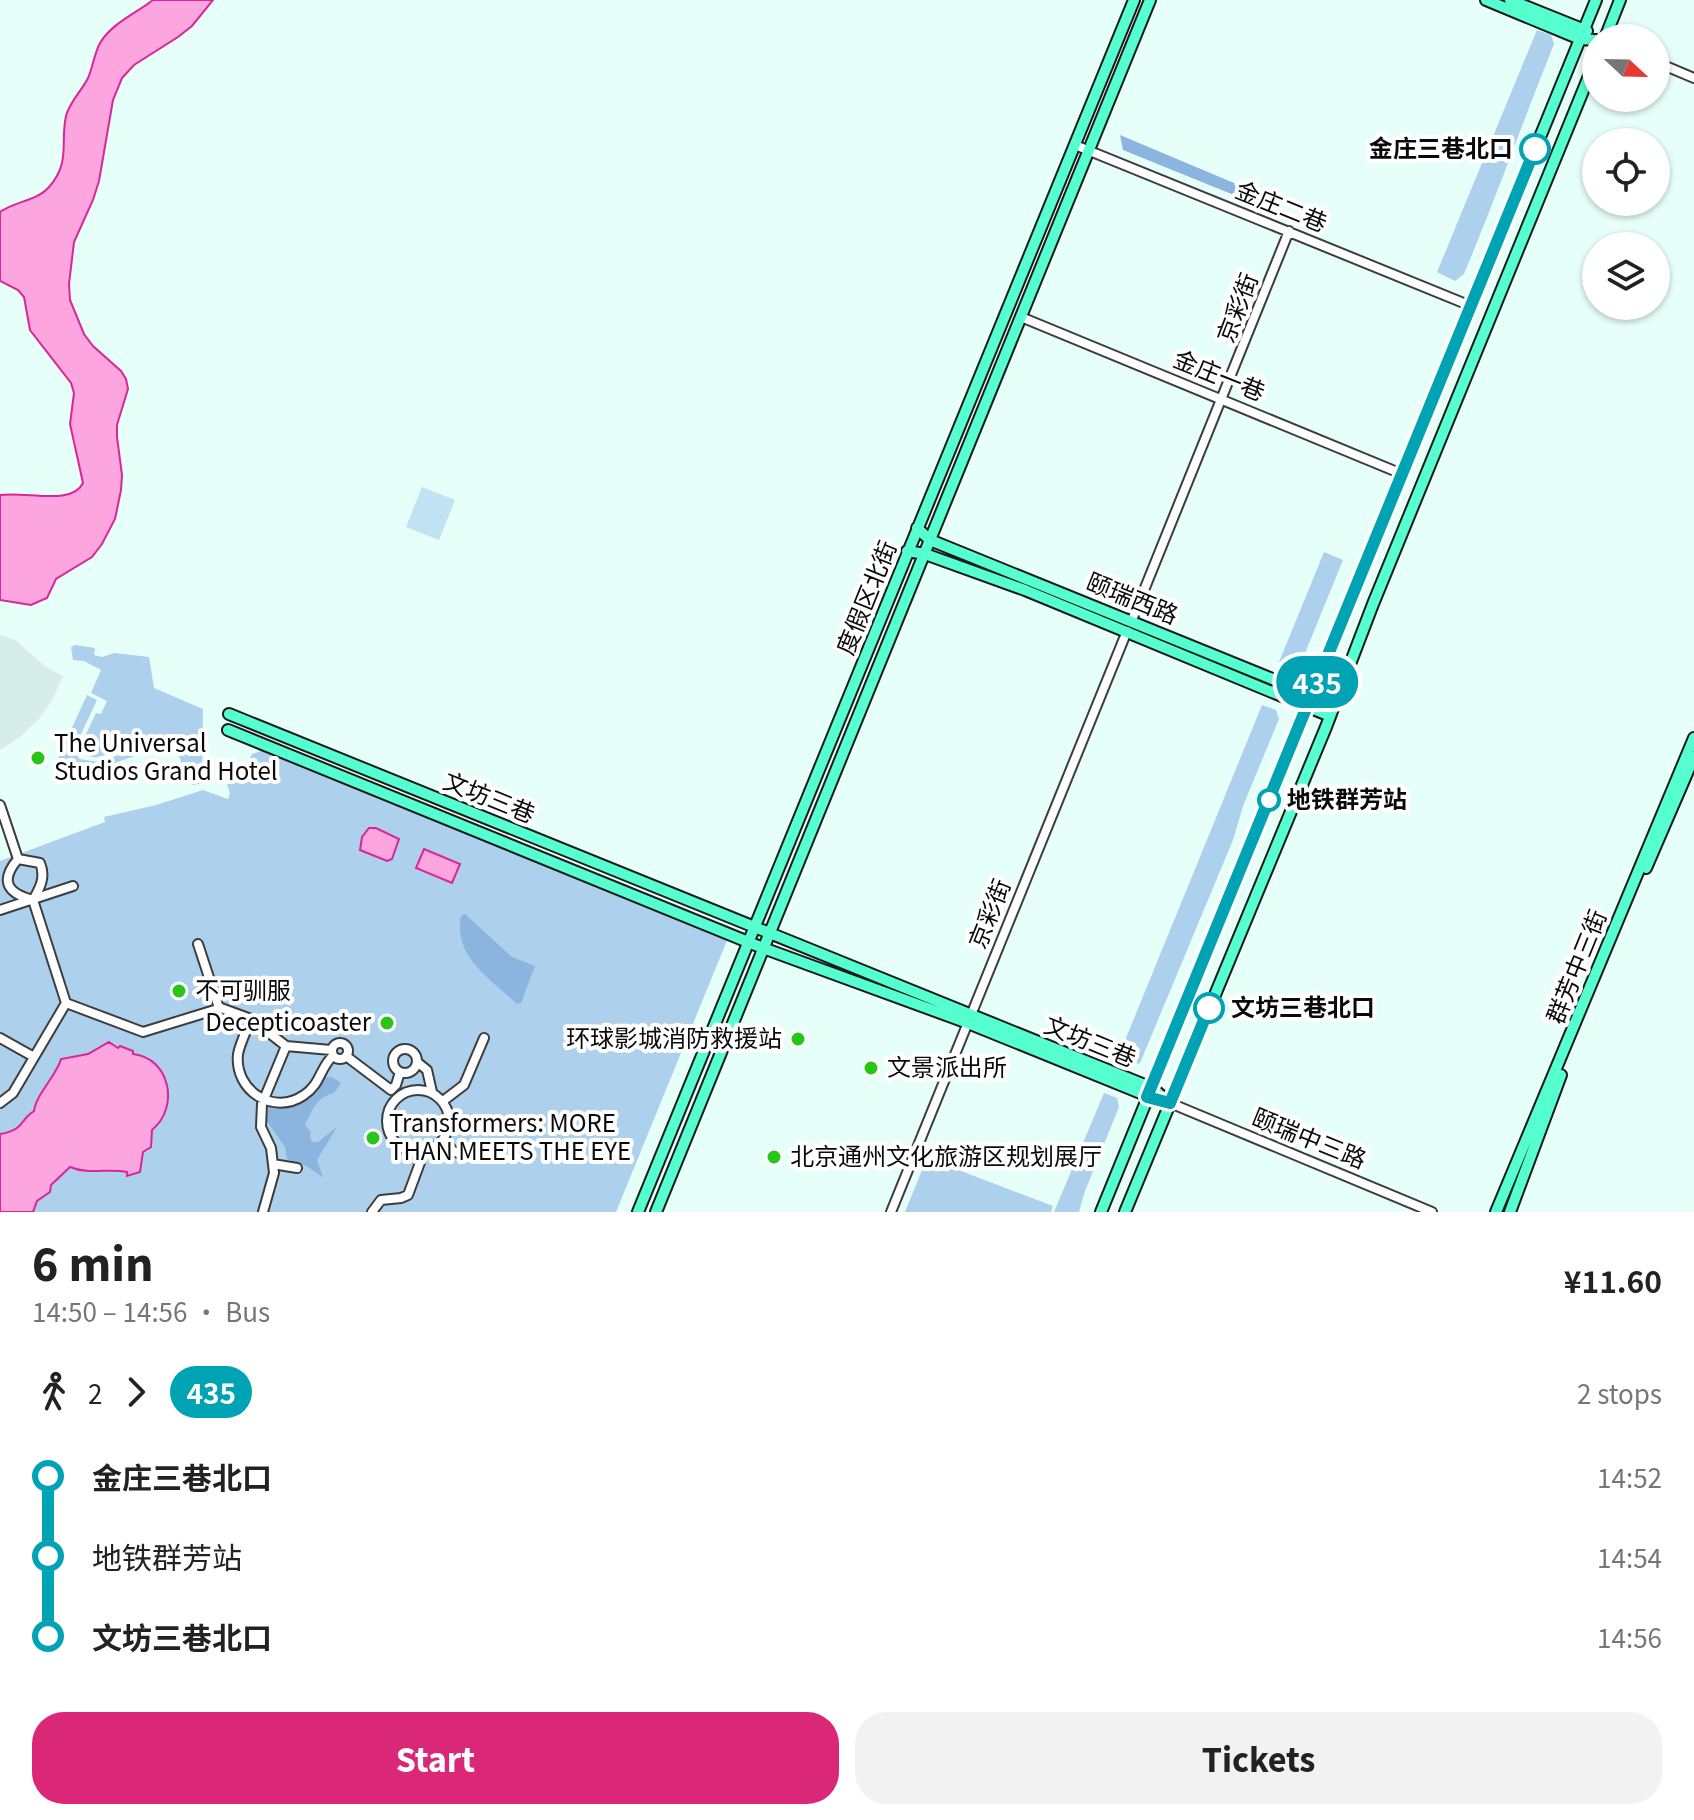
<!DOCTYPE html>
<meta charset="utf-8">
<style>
:root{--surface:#fff;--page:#f2f2f2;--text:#222;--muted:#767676;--accent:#db2777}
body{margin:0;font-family:Georgia,"Noto Sans SC",serif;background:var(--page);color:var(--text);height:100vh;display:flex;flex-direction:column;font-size:30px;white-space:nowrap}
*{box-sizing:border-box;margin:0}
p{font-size:26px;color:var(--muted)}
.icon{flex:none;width:44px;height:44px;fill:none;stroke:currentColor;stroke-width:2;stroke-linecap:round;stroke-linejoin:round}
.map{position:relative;height:1212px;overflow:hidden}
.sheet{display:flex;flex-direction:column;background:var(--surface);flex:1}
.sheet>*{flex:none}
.badge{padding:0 16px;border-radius:26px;font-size:28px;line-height:52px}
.needle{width:52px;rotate:112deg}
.buttons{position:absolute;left:1582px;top:24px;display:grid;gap:16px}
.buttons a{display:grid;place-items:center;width:88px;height:88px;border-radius:50%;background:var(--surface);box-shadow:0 2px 6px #0004;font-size:40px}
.map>.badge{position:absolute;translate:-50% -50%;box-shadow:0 0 0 4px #fff}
.legs{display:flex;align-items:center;gap:12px;height:88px;padding:0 32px;font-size:26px}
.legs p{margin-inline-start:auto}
.headline{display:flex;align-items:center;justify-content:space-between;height:136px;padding:0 32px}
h1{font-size:44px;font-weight:800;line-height:60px}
.primary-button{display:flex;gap:16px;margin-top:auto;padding:16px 32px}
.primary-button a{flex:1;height:92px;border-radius:32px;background:var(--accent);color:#fff;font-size:32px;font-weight:800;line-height:92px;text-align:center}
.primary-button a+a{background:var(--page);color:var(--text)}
ul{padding:0 32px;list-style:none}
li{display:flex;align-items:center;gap:28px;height:80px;font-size:30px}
li i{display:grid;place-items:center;width:12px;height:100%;margin:0 10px;background:currentColor}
li i::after{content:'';width:20px;height:20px;margin:-10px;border:6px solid;border-radius:50%;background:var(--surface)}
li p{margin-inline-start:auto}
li:first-child i{background:linear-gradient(#0000 50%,currentColor 0)}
li:last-child i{background:linear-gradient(currentColor 50%,#0000 0)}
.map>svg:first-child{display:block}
</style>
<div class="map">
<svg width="1694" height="1212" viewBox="0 0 1694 1212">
<rect width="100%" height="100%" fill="#e6fff9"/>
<path fill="#add0ec" d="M1537 30 1551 35 1554 44C1523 121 1496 198 1464 274L1455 281 1437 272Z
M1324 552 1343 560 1301 663 1293 669 1279 662Z
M75 645 95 648 94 655 102 657 114 653 149 657 154 688 203 709 202 783 193 785 189 782 175 746 164 738H153L99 757C90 758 84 755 80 747L96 713 101 714 107 701 91 693 101 670 84 661 73 660 71 647Z
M87 695 97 700 75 747 79 759 98 762 157 742 167 745 59 782 54 767Z
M1262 705 1276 710 1279 719 1243 806 1233 840 1140 1063 1132 1066 1117 1060Z
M264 750 728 938 616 1212H0V861L105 822 104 817 156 805 203 790 228 799 230 793 227 785 240 778 252 754Z
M1104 1093 1117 1098 1119 1107 1085 1191 1079 1212H1054Z
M927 1158 1053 1206 1051 1212H905Z"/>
<path fill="#8bb4de" d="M1120 135 1284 204 1276 212 1123 150Z
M465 914 512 957 535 966 521 1003 517 1004C491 979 453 957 461 916Z
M325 1077H332L341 1083 334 1093C316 1097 312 1111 305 1125L311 1132 310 1136 312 1142H318L337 1127 317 1160 323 1177 306 1166 287 1159 285 1147 266 1120 269 1106C294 1110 312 1099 325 1077Z"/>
<path fill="#c0e3f3" d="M422 487 455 500 439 540 406 527Z"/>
<path fill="#d6eee7" d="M0 635 15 640 47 668 63 676 51 702 39 719 21 736 0 750Z"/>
<path fill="#fca5df" stroke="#d92699" stroke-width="2" d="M153 0H213L192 26 178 37 134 65 122 78 113 100 99 181 93 200 74 242 69 284 70 300 84 334 93 346 121 371 126 379 128 389 117 425V437L122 475 121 490 115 519 102 544 92 557 56 579 47 598 31 605 0 600V495C26 491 72 506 83 483L70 424 74 393 71 383 30 330 24 297 18 290 0 281V212C15 201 37 201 49 187 71 162 60 143 66 116 70 101 81 92 88 78 93 67 94 54 100 43 112 23 135 14 153 0Z
M369 828H376L399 839 392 859 387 861 360 850 362 837Z
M424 849 460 864 452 883 416 868Z
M109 1042 118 1048 120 1046 133 1051V1054C170 1058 180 1107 152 1130L151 1147 143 1152 140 1172 127 1176V1172C109 1168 88 1175 70 1167L51 1185 50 1192 37 1201 33 1212H0V1134C25 1130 19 1120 34 1111 36 1094 57 1075 61 1059L88 1054Z"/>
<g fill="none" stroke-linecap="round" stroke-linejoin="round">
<g stroke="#3d3d3d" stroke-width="12">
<path id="minor" d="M1656 62 1694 78
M1075 145 1471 306
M1021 317 1402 474
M1132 620 1289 231
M0 805 18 859
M18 859 40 863C46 877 40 888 33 900 6 893 0 880 18 859Z
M33 900 66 1003 143 1032 221 1008 251 1019 286 1046 331 1050
M0 910 73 886
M198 944 219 1008
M251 1019C247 1030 240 1043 238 1054 234 1091 274 1116 304 1095 321 1084 320 1067 333 1056
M0 1038 34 1057
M332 1051a8 8 0 1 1 16 0a8 8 0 1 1-16 0Z
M393 1061a12 12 0 1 1 24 0a12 12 0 1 1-24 0Z
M346 1056 391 1090 396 1085 400 1072
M417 1062 427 1070 432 1092
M387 1121a31 31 0 1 1 62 0a31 31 0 1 1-62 0Z
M443 1101 464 1085 484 1038
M0 1103 13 1093 66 1003
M1170 1103 1432 1212
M444 1139 453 1151 463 1155
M273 1164 297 1168
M263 1212 274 1173 271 1148 261 1127 262 1104 286 1046
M372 1212 381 1200 401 1198 408 1195 421 1160 415 1152
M891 1212 1127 631"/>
</g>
<g stroke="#1b1b1b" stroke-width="14">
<path id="major" d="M1486 0 1580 39 1596 40
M1510 0 1587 31
M1605 38 1620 0
M917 528 930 540 1334 704
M907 551 925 554 1025 590 1330 716
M229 714 1152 1088 1170 1103
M228 730 763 948 968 1023 1153 1098
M1646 868 1694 757
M638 1212 1134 0
M656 1212 1150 0
M1101 1212 1596 0
M1125 1212 1326 727 1373 604 1596 59
M1496 1212 1694 738
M1510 1212 1561 1075"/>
</g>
<use href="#minor" stroke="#fff" stroke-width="8"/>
<use href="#major" stroke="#56ffcf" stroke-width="10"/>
</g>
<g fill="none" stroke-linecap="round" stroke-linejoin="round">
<g stroke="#fff" stroke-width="18">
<path id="line-1" d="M1209 1008 1170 1103 1147 1097 1535 149"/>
</g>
<use href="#line-1" stroke="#00a3b4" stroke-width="12"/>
</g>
<g fill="#fff" stroke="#00a3b4" stroke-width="4">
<circle cx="1535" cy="149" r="14"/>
<circle cx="1269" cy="800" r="10"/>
<circle cx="1209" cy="1008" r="14"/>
</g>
<g fill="#26c517" stroke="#fff" stroke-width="3">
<circle cx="38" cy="758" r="8"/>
<circle cx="179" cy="991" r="8"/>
<circle cx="387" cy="1023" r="8"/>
<circle cx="798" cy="1039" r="8"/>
<circle cx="871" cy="1068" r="8"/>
<circle cx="373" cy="1138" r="8"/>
<circle cx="774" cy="1157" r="8"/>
</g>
<g text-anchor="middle" stroke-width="8" stroke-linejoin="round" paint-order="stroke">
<g font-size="24" font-weight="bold" fill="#0a0a0a" stroke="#fff" text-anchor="start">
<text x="1513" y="157" text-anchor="end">金庄三巷北口</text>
<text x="1287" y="808">地铁群芳站</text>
<text x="1231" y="1016">文坊三巷北口</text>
</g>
<g font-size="24" fill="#0a0a0a" stroke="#fff">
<text transform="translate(1281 207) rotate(22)" y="8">金庄二巷</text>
<text transform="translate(1238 308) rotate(-69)" y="8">京彩街</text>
<text transform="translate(1219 376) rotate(22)" y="8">金庄一巷</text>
<text transform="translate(867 598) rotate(-68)" y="8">度假区北街</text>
<text transform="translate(1132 599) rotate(22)" y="8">颐瑞西路</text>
<text transform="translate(489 798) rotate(22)" y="8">文坊三巷</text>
<text transform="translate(990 914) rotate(-68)" y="8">京彩街</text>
<text transform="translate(1577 967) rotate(-68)" y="8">群芳中三街</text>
<text transform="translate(1090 1042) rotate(22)" y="8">文坊三巷</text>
<text transform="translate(1309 1139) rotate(22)" y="8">颐瑞中三路</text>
</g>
<g font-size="24" fill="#0a0a0a" stroke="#fff" text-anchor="start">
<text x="54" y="752">The Universal<tspan x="54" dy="28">Studios Grand Hotel</tspan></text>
<text x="195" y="999">不可驯服</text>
<text x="371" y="1031" text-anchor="end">Decepticoaster</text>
<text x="782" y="1047" text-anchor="end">环球影城消防救援站</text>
<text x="887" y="1076">文景派出所</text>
<text x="389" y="1132">Transformers: MORE<tspan x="389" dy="28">THAN MEETS THE EYE</tspan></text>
<text x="790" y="1165">北京通州文化旅游区规划展厅</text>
</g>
</g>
</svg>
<div class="buttons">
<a><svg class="needle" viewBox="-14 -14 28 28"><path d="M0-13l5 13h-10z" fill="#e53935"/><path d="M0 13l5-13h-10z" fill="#767676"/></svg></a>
<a><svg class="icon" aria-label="locate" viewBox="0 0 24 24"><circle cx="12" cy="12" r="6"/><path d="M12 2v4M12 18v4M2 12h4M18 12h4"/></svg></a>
<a><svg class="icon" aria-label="layers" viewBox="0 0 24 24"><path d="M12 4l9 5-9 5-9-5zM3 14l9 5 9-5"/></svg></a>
</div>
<b class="badge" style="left:1317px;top:682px;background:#00a3b4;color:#fff">435</b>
</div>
<section class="sheet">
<div class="headline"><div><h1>6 min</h1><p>14:50 – 14:56 · Bus</p></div><b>¥11.60</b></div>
<div class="legs"><svg class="icon" aria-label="walk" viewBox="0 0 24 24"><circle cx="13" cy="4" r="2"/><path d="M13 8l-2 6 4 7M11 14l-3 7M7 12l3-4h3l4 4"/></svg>2<svg class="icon" aria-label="forward" viewBox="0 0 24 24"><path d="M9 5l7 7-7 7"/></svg><b class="badge" style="background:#00a3b4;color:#fff">435</b><p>2 stops</p></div>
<ul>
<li><i style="color:#00a3b4"></i><b>金庄三巷北口</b><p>14:52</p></li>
<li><i style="color:#00a3b4"></i><span>地铁群芳站</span><p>14:54</p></li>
<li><i style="color:#00a3b4"></i><b>文坊三巷北口</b><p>14:56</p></li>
</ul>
<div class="primary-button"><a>Start</a><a>Tickets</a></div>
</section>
